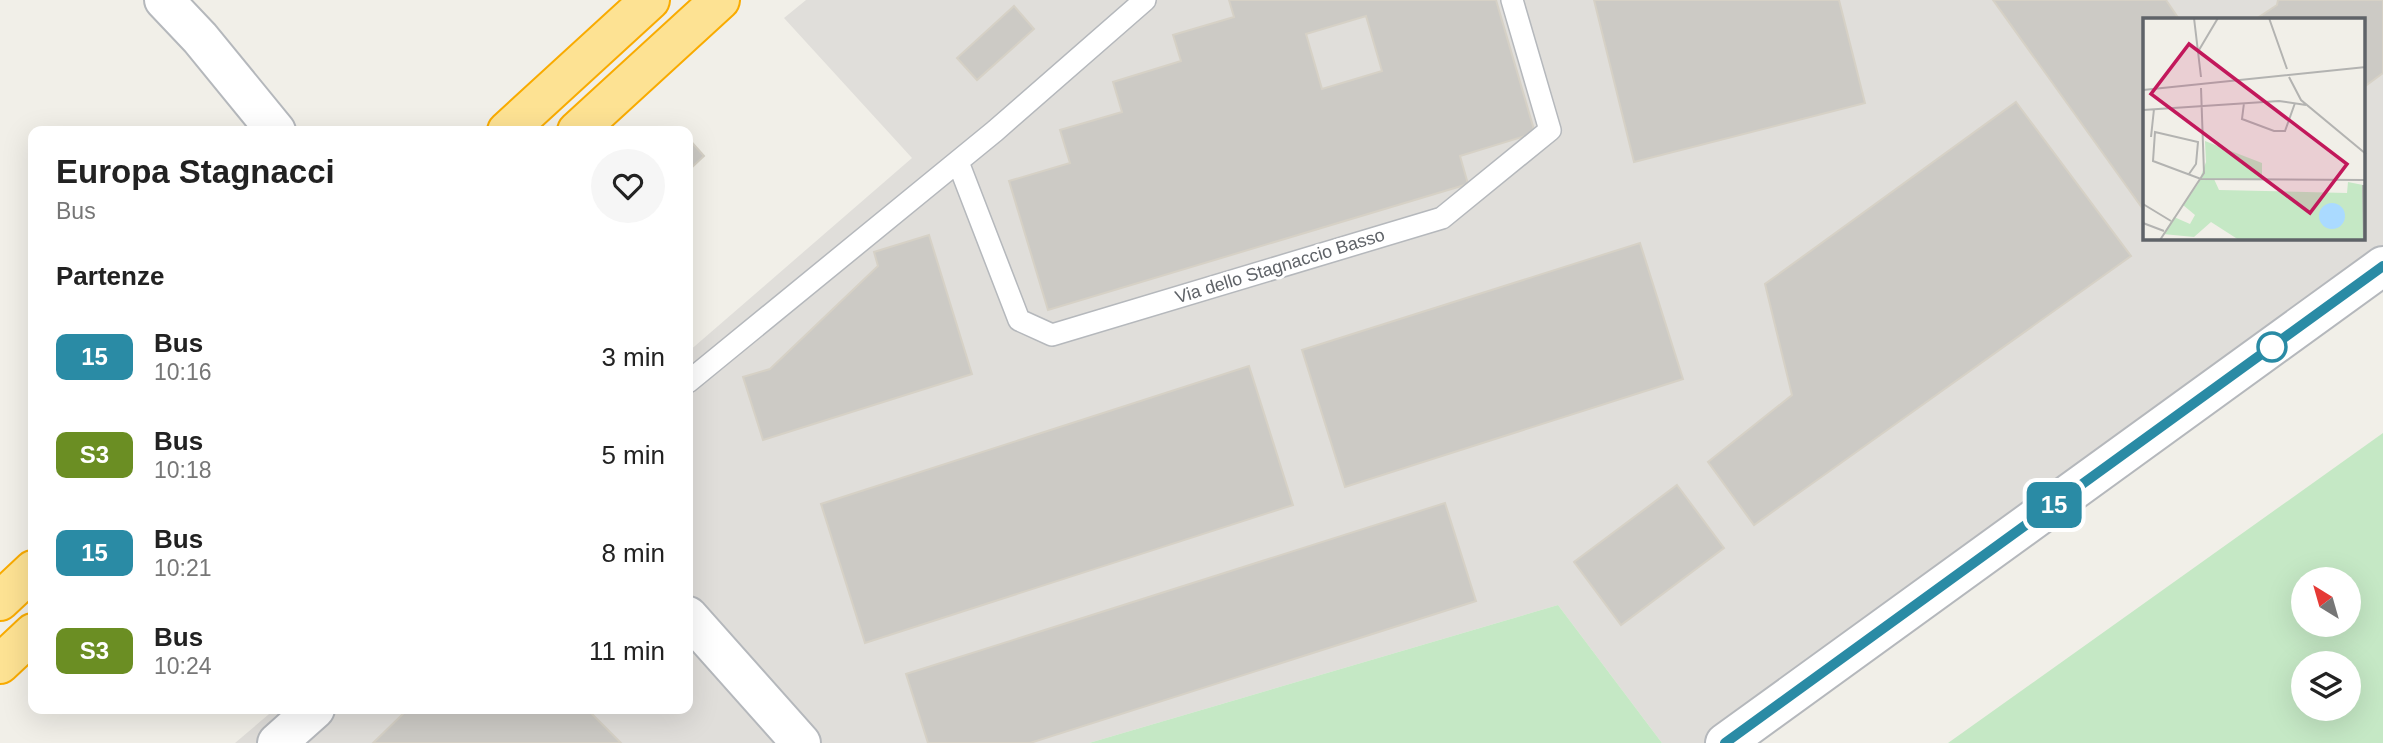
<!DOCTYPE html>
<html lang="it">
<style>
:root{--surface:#fff;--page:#f6f6f6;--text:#222;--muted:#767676}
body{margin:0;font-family:Helvetica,sans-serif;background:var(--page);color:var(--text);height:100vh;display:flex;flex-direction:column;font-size:26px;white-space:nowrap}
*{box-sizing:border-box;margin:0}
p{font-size:23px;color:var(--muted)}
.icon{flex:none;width:38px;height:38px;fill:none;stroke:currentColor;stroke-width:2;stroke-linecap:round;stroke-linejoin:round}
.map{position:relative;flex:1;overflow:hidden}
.side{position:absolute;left:28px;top:126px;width:665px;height:588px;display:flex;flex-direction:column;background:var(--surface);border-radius:14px;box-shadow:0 7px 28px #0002}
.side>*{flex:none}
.badge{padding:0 14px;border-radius:10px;font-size:24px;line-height:46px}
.needle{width:46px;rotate:323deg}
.controls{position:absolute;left:2291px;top:567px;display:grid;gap:14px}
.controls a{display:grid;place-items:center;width:70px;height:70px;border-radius:50%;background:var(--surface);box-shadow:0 7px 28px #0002;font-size:35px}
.map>.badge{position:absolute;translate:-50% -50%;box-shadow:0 0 0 4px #fff}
h2{padding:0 28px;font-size:26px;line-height:63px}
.round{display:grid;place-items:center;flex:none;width:74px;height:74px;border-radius:37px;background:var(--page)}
.overview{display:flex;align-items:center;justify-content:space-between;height:119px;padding:0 28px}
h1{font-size:33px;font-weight:800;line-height:52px}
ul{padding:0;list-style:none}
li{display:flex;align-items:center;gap:21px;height:98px;padding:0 28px}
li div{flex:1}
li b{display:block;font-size:26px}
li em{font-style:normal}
li .badge{min-width:77px;font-weight:700;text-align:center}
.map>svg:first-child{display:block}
</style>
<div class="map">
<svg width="2383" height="743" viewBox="0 0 2383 743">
<rect width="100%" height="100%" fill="#f1efe8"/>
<path fill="#e0deda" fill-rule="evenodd" d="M806 0H2383V265L1725 743H1662L1558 605 1089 743H235L275 709H688V352L912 158 784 18ZM2145 19H2364V238H2145Z"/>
<path fill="#c5e8c5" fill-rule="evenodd" d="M2383 433V743H1948ZM2303 579H2348V625H2303ZM2303 663H2348V709H2303Z
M1558 605 1662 743H1089Z"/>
<path fill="#cccac5" stroke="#d6d1c6" stroke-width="2" fill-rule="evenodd" d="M1229 0H1496L1535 133 1460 156 1468 184 1048 310 1009 181 1070 163 1060 130 1122 112 1113 82 1181 61 1173 35 1234 17ZM1366 16 1382 71 1322 89 1306 34Z
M1594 0H1839L1865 103 1634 162Z
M1993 0H2166L2179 19H2145V212Z
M2278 0H2383V73L2364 87V19H2256L2277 5Z
M1014 6 1034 29 977 80 957 58Z
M2016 102 2131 256 1754 525 1708 462 1792 395 1765 284Z
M688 138 704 156 688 171Z
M929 235 972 374 763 440 743 377 770 369 878 266 874 252Z
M1640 243 1683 379 1345 487 1302 350Z
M1249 366 1293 505 865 643 821 504Z
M1677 485 1724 548 1621 625 1574 562Z
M1445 503 1476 601 1030 743H928L906 674Z
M408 709H587L621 743H373Z"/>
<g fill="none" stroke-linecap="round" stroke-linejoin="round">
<g stroke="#b5b8bc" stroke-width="24">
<path id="lane" d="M958 162 1019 320 1052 335 1442 218 1550 130 1512 0
M688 382 995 131 1145 0"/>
</g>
<g stroke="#b5b8bc" stroke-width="42">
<path id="street" d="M164 0 200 38 276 131
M688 616 801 743
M277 743 315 709
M1725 743 2383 266"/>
</g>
<g stroke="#f9ab00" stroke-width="42">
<path id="highway" d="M507 131 650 0
M577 131 720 0
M0 601 33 570
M0 664 33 633"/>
</g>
<use href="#lane" stroke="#fff" stroke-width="21"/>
<use href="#street" stroke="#fff" stroke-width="38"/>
<use href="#highway" stroke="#fde293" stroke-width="38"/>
</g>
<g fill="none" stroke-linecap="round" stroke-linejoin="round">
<g stroke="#fff" stroke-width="16">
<path id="line" d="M1725 743 2383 266"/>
</g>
<use href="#line" stroke="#2a8ba5" stroke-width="10"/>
</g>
<circle fill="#fff" stroke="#2a8ba5" stroke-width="3.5" cx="2272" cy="347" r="14"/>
<g text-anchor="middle" stroke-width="6" stroke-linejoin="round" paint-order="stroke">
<g font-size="18" fill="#5f6368" stroke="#fff">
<text transform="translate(1280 266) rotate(-17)" y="6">Via dello Stagnaccio Basso</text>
</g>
</g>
<g transform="translate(2143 18)">
<rect width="222" height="222" fill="#f1efe8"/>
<path d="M62 123 119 145V162L71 161 76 172 204 175 205 164 220 167 221 222H96L68 204 51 219 20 216 31 199 47 206 52 197 40 187 55 166 63 144Z" fill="#c5e8c5"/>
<path d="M176 198a13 13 0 1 1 26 0a13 13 0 1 1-26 0Z" fill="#aadaff"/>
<path fill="none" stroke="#b3b3b1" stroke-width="2" d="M51 0 58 59M126 0 144 51M56 32 75 0M146 59 158 82 223 136M0 72 223 49M101 85 99 101 131 113H142L152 85M0 92 136 83 163 87M8 119 11 91M46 156 53 146 55 124 12 114 10 143 58 161 221 162M220 167 221 222M0 186 28 203M0 205 21 213M17 222 61 155 58 70"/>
<path fill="#c2185b" fill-opacity="0.15" stroke="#c2185b" stroke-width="3.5" d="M46 26 204 146 167 195 8 76Z"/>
<rect width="222" height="222" fill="none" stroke="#5f6368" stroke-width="3.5"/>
</g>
</svg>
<div class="controls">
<a><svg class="needle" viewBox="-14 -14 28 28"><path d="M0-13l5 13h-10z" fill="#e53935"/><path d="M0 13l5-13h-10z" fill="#767676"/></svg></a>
<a><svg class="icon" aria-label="layers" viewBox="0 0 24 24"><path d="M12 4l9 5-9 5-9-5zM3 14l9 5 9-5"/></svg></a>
</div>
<b class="badge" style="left:2054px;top:505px;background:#2a8ba5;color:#fff">15</b>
<section class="side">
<div class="overview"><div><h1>Europa Stagnacci</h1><p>Bus</p></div><a class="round"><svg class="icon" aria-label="heart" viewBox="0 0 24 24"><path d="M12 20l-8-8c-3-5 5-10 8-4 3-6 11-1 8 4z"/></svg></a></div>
<h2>Partenze</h2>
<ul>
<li><span class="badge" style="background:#2a8ba5;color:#fff">15</span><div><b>Bus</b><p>10:16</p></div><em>3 min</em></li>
<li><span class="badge" style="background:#6b8e23;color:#fff">S3</span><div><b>Bus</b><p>10:18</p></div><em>5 min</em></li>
<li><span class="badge" style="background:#2a8ba5;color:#fff">15</span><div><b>Bus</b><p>10:21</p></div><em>8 min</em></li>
<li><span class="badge" style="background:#6b8e23;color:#fff">S3</span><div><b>Bus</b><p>10:24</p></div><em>11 min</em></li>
</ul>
</section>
</div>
